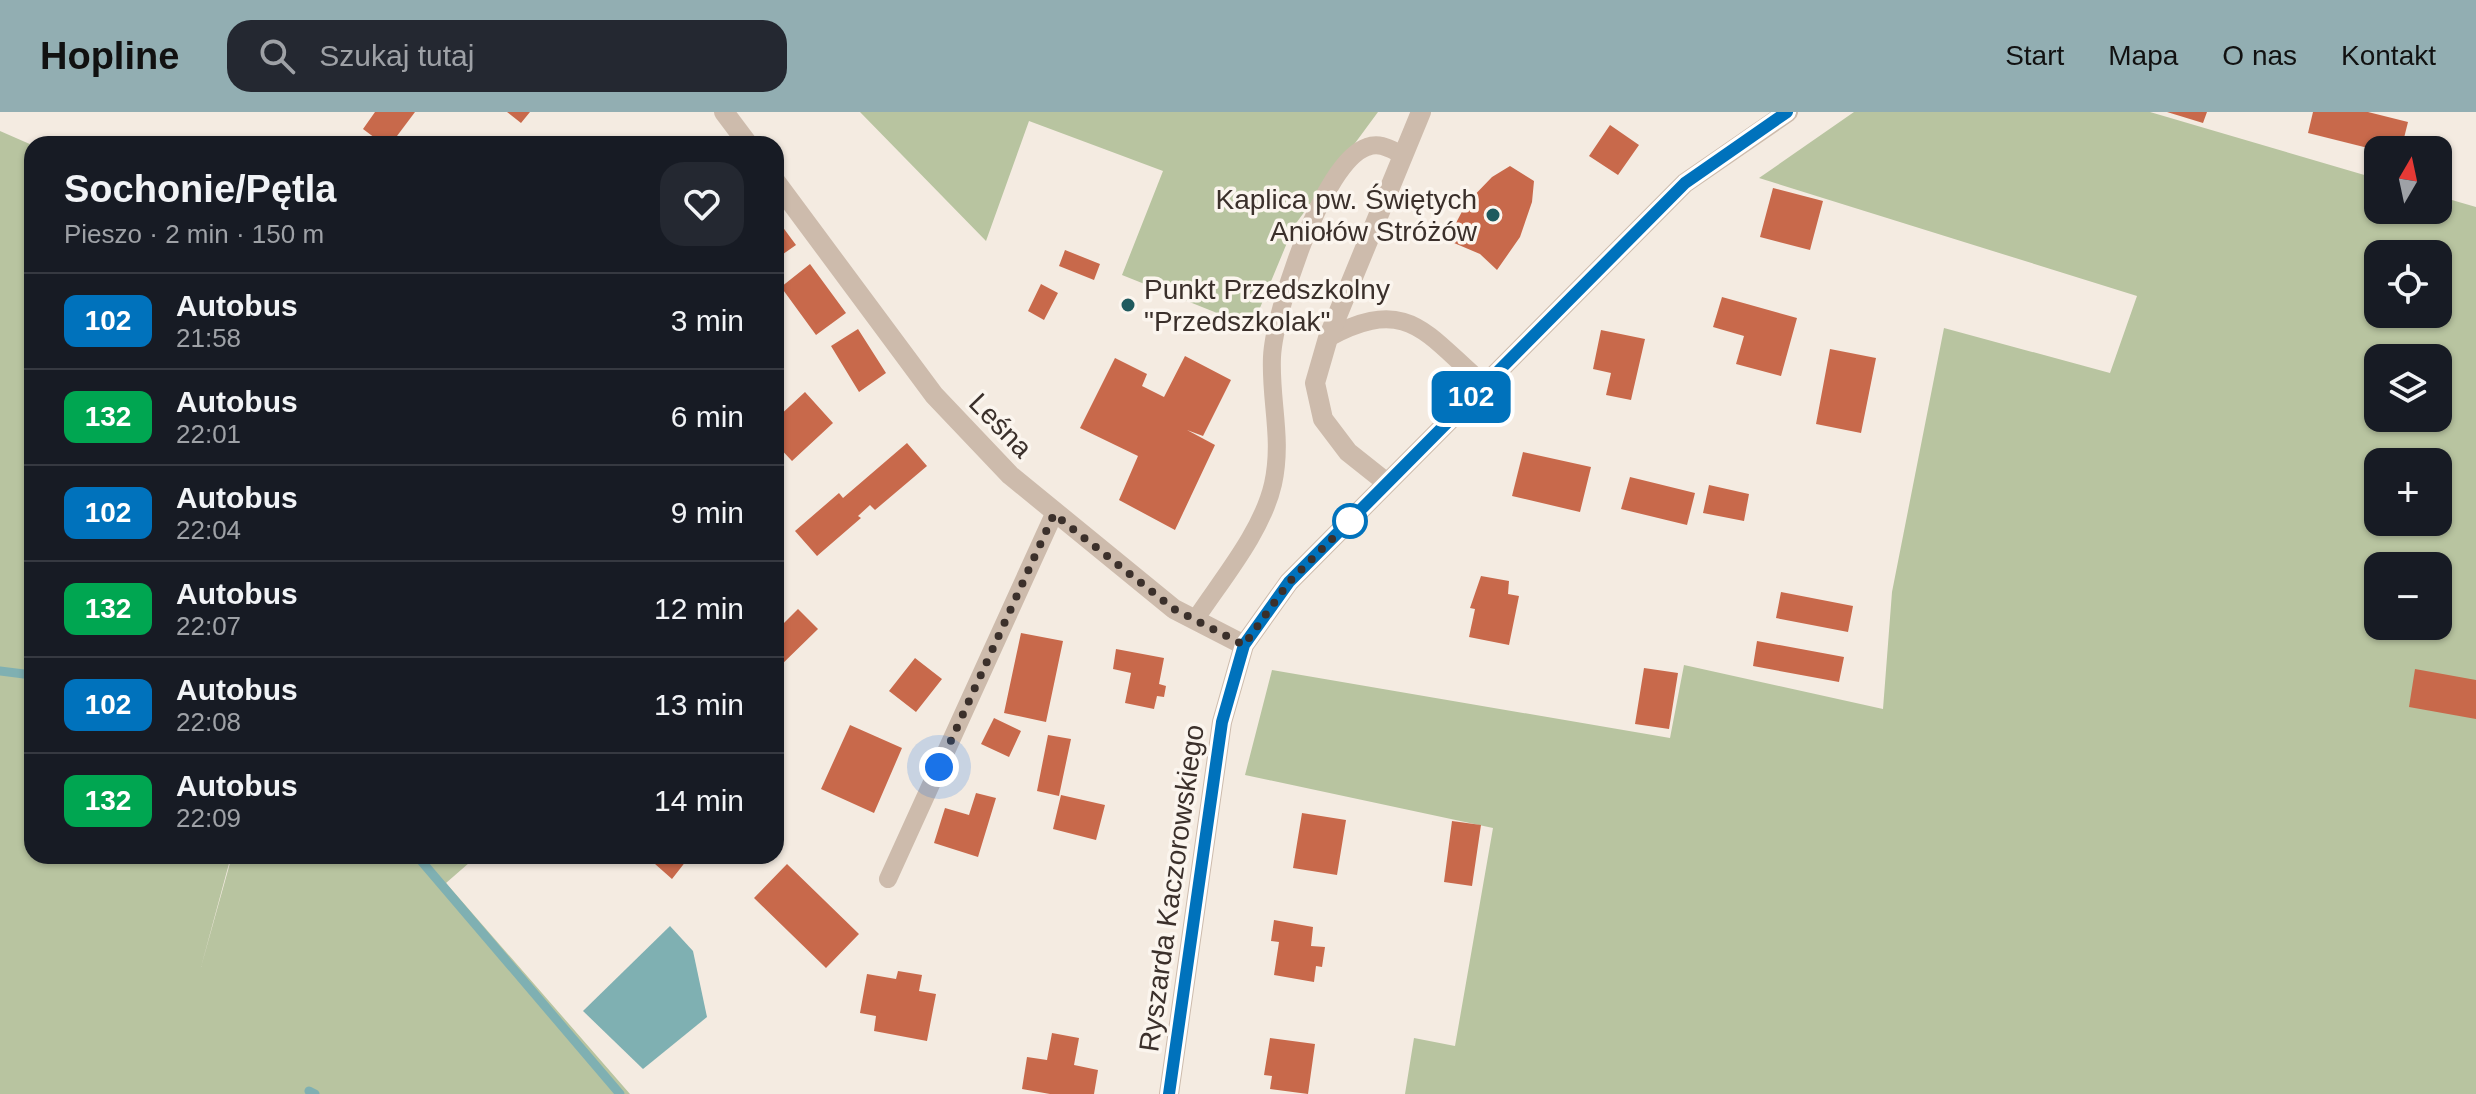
<!DOCTYPE html>
<html lang="pl">
<meta charset="utf-8">
<style>
:root{--surface:#171b24;--page:#242831;--text:#f1f3f6;--muted:#9ea1a6;--line:#363941;--accent:#92aeb2}
body{margin:0;font-family:Arial,sans-serif;background:var(--page);color:var(--text);height:100vh;display:flex;flex-direction:column;font-size:30px;white-space:nowrap}
*{box-sizing:border-box;margin:0}
p{font-size:26px;color:var(--muted)}
.icon{flex:none;width:44px;height:44px;fill:none;stroke:currentColor;stroke-width:2;stroke-linecap:round;stroke-linejoin:round}
.map{position:relative;flex:1;overflow:hidden}
.drawer{position:absolute;left:24px;top:24px;width:760px;height:728px;display:flex;flex-direction:column;background:var(--surface);border-radius:24px;box-shadow:0 2px 6px #0004}
.drawer>*{flex:none}
.badge{padding:0 16px;border-radius:12px;font-size:28px;line-height:52px}
.needle{width:52px;rotate:9deg}
.fabs{position:absolute;left:2364px;top:24px;display:grid;gap:16px}
.fabs a{display:grid;place-items:center;width:88px;height:88px;border-radius:16px;background:var(--surface);box-shadow:0 2px 6px #0004;font-size:40px}
.you{position:absolute;width:40px;height:40px;margin:-20px;border:6px solid #fff;border-radius:50%;background:#1a73e8;box-shadow:0 0 0 12px #1a73e833}
.map>.badge{position:absolute;translate:-50% -50%;box-shadow:0 0 0 4px #fff}
.round{display:grid;place-items:center;flex:none;width:84px;height:84px;border-radius:24px;background:var(--page)}
.headline{display:flex;align-items:center;justify-content:space-between;height:136px;padding:0 40px}
h1{font-size:38px;font-weight:800;line-height:60px}
ul{padding:0;list-style:none}
li{display:flex;align-items:center;gap:24px;height:96px;padding:0 40px;border-top:2px solid var(--line)}
li div{flex:1}
li b{display:block;font-size:30px}
li em{font-style:normal}
li .badge{min-width:88px;font-weight:700;text-align:center}
header{display:flex;align-items:center;gap:48px;box-sizing:border-box;height:112px;padding:0 40px;background:var(--accent);color:#111}
header strong{font-size:38px}
nav{display:flex;gap:44px;margin-inline-start:auto;font-size:28px}
.search{width:560px;height:72px;background:var(--page);display:flex;align-items:center;gap:20px;box-sizing:border-box;padding:0 28px;border-radius:24px;color:var(--muted);font-size:30px}
.map>svg:first-child{display:block}
</style>
<header>
<strong>Hopline</strong>
<div class="search"><svg class="icon" aria-label="search" viewBox="0 0 24 24"><circle cx="10" cy="10" r="6"/><path d="M15 15l6 6"/></svg>Szukaj tutaj</div>
<nav><a>Start</a><a>Mapa</a><a>O nas</a><a>Kontakt</a></nav>
</header>
<div class="map">
<svg width="2476" height="982" viewBox="0 0 2476 982">
<rect width="100%" height="100%" fill="#f4ebe1"/>
<path fill="#b8c4a0" fill-rule="evenodd" d="M860 0H1378L1294 114 1252 215 1122 163 1163 59 1029 9 986 129Z
M1854 0H2150L2378 67V98H2438V84L2476 95V982H1405L1414 926 1455 934 1493 716 1245 663 1272 558 1670 626 1684 553 1883 597 1892 480 1944 216 2110 261 2137 184 1759 66ZM2378 142H2438V202H2378ZM2378 246H2438V306H2378ZM2378 350H2438V410H2378ZM2378 454H2438V514H2378Z
M0 19 32 33V744H231L201 855 232 744H477L446 771 630 982H0Z"/>
<path fill="#7fb0b2" d="M670 814 693 839 707 905 643 957 583 899Z"/>
<g fill="none" stroke-linecap="round" stroke-linejoin="round">
<path stroke="#7fb0b2" stroke-width="9" d="M0 559 32 563
M417 744 620 982
M309 979 315 982"/>
</g>
<path fill="#c8694b" d="M375 0H415L391 32H383L363 17Z
M507 0H530L521 11Z
M2167 0H2207L2203 11Z
M2313 0H2368L2408 10 2401 38H2376L2308 21Z
M1610 13 1639 33 1618 63 1589 44Z
M1510 54 1534 69 1532 90 1520 125 1497 158 1480 142 1447 128 1466 92 1492 65Z
M1773 76 1823 89 1810 138 1760 125Z
M776 106 796 133 776 147Z
M1065 138 1100 152 1094 168 1059 154Z
M810 152 846 201 816 223 781 175Z
M1041 172 1058 181 1044 208 1028 199Z
M1722 185 1797 206 1781 264 1736 252 1744 224 1713 215Z
M858 217 886 261 859 280 831 234Z
M1601 218 1645 227 1631 288 1606 283 1611 261 1593 257Z
M1830 237 1876 246 1861 321 1816 312Z
M1185 244 1231 268 1203 324 1187 318 1215 333 1175 418 1119 388 1138 344 1080 316 1115 246 1147 262 1142 274 1164 285Z
M805 280 833 311 792 349 776 332V307Z
M907 331 927 354 875 398 870 393 858 404 861 406 817 444 795 419 839 381 843 386Z
M1523 340 1591 355 1580 400 1512 384Z
M1630 365 1695 381 1687 413 1621 397Z
M1709 373 1749 382 1744 409 1703 401Z
M1481 464 1509 469 1508 482 1519 484 1509 533 1469 525 1475 497 1470 496Z
M1781 480 1853 494 1848 520 1776 506Z
M798 497 818 517 776 558V519Z
M1021 521 1063 529 1046 610 1004 601Z
M1757 529 1844 545 1839 570 1753 554Z
M1116 537 1164 546 1159 572 1166 574 1164 585 1157 584 1154 597 1125 591 1131 561 1113 557Z
M915 546 942 567 916 600 889 579Z
M1644 556 1678 561 1669 617 1635 612Z
M2415 557 2476 568V607L2409 595Z
M994 606 1021 619 1009 645 981 632Z
M850 613 902 636 874 701 821 677Z
M1048 623 1071 627 1059 684 1037 679Z
M976 681 996 686 978 745 934 731 945 696 969 703Z
M1061 683 1105 693 1096 728 1053 717Z
M1302 701 1346 708 1337 763 1293 756Z
M1452 709 1481 713 1472 774 1444 770Z
M646 744H690L672 767Z
M787 752 859 822 826 856 754 786Z
M1274 808 1313 815 1311 834 1325 835 1322 855 1316 854 1314 870 1274 863 1279 830 1271 829Z
M898 859 922 863 919 879 936 882 927 929 874 919 876 904 860 901 867 862 896 867Z
M1052 921 1079 926 1074 953 1098 958 1094 982H1050L1022 977 1027 945 1047 948Z
M1270 926 1315 932 1308 982 1270 977 1272 964 1264 963Z"/>
<g fill="none" stroke-linecap="round" stroke-linejoin="round">
<path stroke="#cdbbac" stroke-width="18" d="M1328 226C1409 182 1426 223 1484 272
M1195 508C1222 467 1262 420 1273 372 1283 326 1270 289 1272 245 1274 200 1323 50 1367 35 1380 30 1390 37 1401 42
M888 767 1054 402"/>
<path stroke="#cdbbac" stroke-width="20" d="M724 0 748 32
M776 70 934 283 1010 363 1174 497 1244 533
M1387 371 1348 340 1323 307 1315 271 1328 226 1421 0
M1169 982 1222 610 1244 533 1289 470 1685 71 1788 0"/>
</g>
<g fill="none" stroke-linecap="round" stroke-linejoin="round">
<g stroke="#fff" stroke-width="18">
<path id="line" d="M1169 982 1222 610 1244 533 1289 470 1685 71 1787 0"/>
</g>
<use href="#line" stroke="#0072bc" stroke-width="12"/>
<path stroke="#3b302b" stroke-width="8" stroke-dasharray="0 14.4" d="M939 655 1054 402 1174 497 1244 533 1289 470 1350 409"/>
</g>
<g fill="#1f5a5e" stroke="#fbf5ee" stroke-width="3">
<circle cx="1493" cy="103" r="8"/>
<circle cx="1128" cy="193" r="8"/>
</g>
<circle fill="#fff" stroke="#0072bc" stroke-width="4" cx="1350" cy="409" r="16"/>
<g text-anchor="middle" stroke-width="7" stroke-linejoin="round" paint-order="stroke">
<g font-size="28" fill="#3b302b" stroke="#fbf5ee" text-anchor="end">
<text x="1477" y="97">Kaplica pw. Świętych<tspan x="1477" dy="32">Aniołów Stróżów</tspan></text>
<text x="1144" y="187" text-anchor="start">Punkt Przedszkolny<tspan x="1144" dy="32">"Przedszkolak"</tspan></text>
</g>
<g font-size="28" fill="#3b302b" stroke="#fbf5ee">
<text transform="translate(1001 313) rotate(46)" y="10">Leśna</text>
<text transform="translate(1171 776) rotate(-82)" y="10">Ryszarda Kaczorowskiego</text>
</g>
</g>
</svg>
<div class="fabs">
<a><svg class="needle" viewBox="-14 -14 28 28"><path d="M0-13l5 13h-10z" fill="#e53935"/><path d="M0 13l5-13h-10z" fill="#9ea1a6"/></svg></a>
<a><svg class="icon" aria-label="locate" viewBox="0 0 24 24"><circle cx="12" cy="12" r="6"/><path d="M12 2v4M12 18v4M2 12h4M18 12h4"/></svg></a>
<a><svg class="icon" aria-label="layers" viewBox="0 0 24 24"><path d="M12 4l9 5-9 5-9-5zM3 14l9 5 9-5"/></svg></a>
<a>+</a>
<a>−</a>
</div>
<div class="you" style="left:939px;top:655px"></div>
<b class="badge" style="left:1471px;top:285px;background:#0072bc;color:#fff">102</b>
<section class="drawer">
<div class="headline"><div><h1>Sochonie/Pętla</h1><p>Pieszo · 2 min · 150 m</p></div><a class="round"><svg class="icon" aria-label="heart" viewBox="0 0 24 24"><path d="M12 20l-8-8c-3-5 5-10 8-4 3-6 11-1 8 4z"/></svg></a></div>
<ul>
<li><span class="badge" style="background:#0072bc;color:#fff">102</span><div><b>Autobus</b><p>21:58</p></div><em>3 min</em></li>
<li><span class="badge" style="background:#00a651;color:#fff">132</span><div><b>Autobus</b><p>22:01</p></div><em>6 min</em></li>
<li><span class="badge" style="background:#0072bc;color:#fff">102</span><div><b>Autobus</b><p>22:04</p></div><em>9 min</em></li>
<li><span class="badge" style="background:#00a651;color:#fff">132</span><div><b>Autobus</b><p>22:07</p></div><em>12 min</em></li>
<li><span class="badge" style="background:#0072bc;color:#fff">102</span><div><b>Autobus</b><p>22:08</p></div><em>13 min</em></li>
<li><span class="badge" style="background:#00a651;color:#fff">132</span><div><b>Autobus</b><p>22:09</p></div><em>14 min</em></li>
</ul>
</section>
</div>
